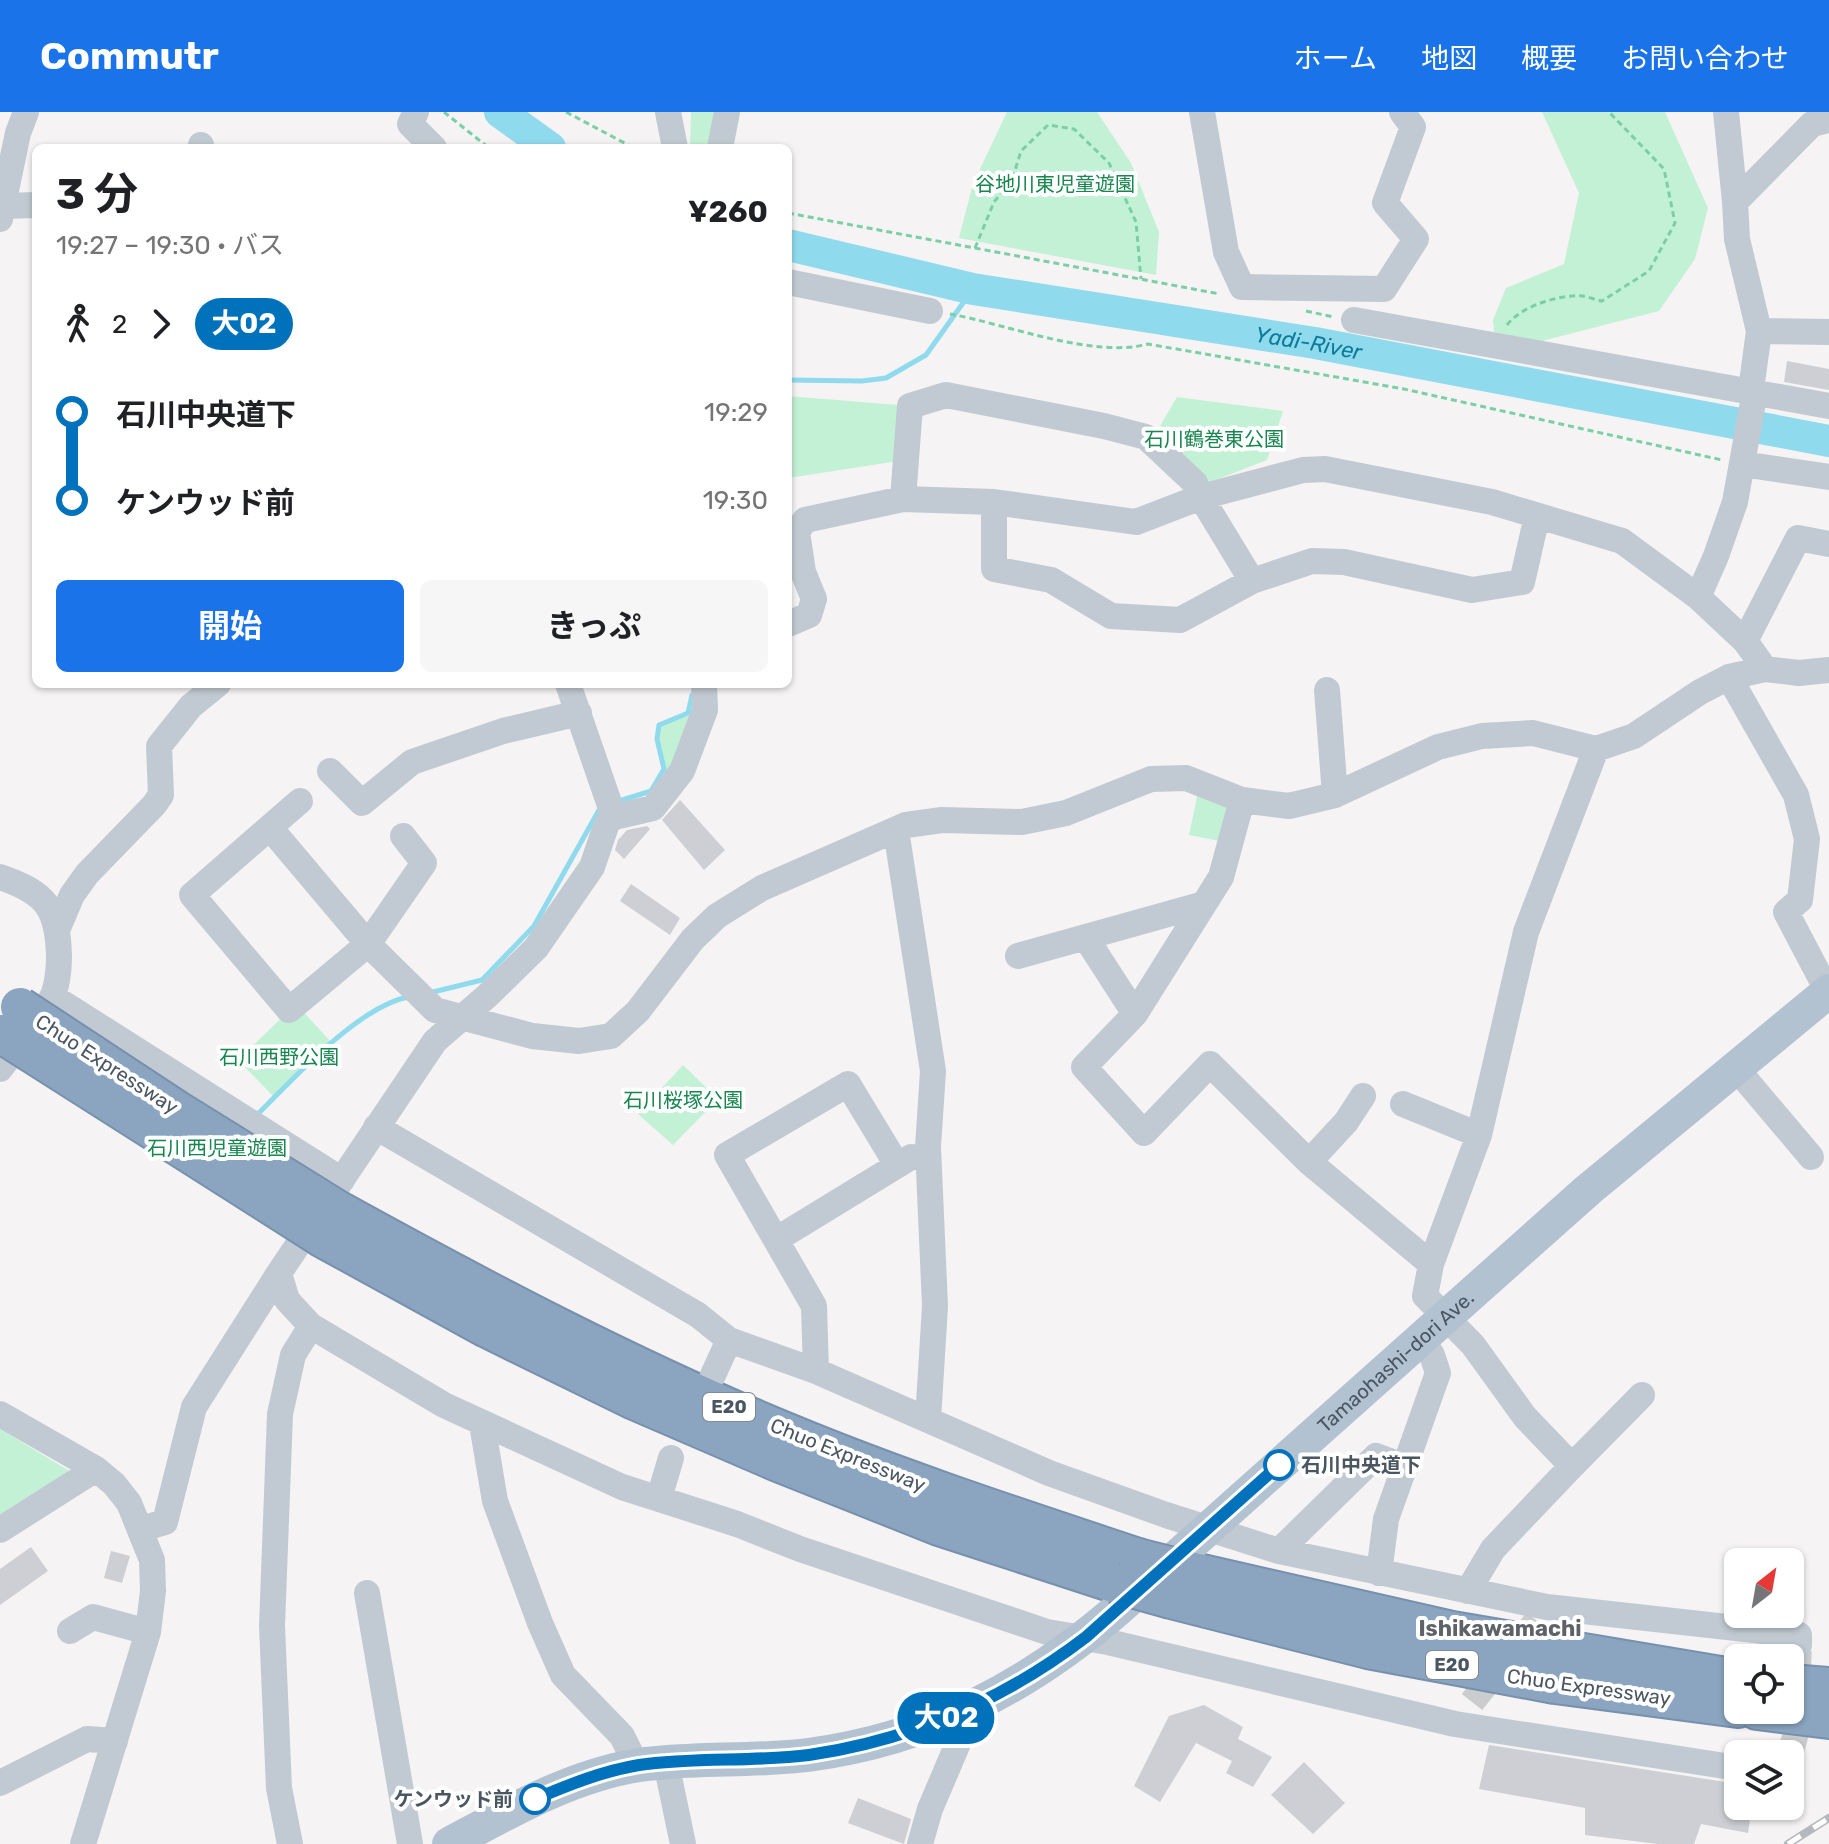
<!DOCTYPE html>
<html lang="ja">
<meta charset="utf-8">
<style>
:root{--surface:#fff;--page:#f6f6f6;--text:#202124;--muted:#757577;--accent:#1a73e8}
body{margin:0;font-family:Rubik,"Noto Sans JP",sans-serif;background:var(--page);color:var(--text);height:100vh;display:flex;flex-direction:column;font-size:30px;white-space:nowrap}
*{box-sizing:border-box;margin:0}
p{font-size:26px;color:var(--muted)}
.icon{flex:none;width:44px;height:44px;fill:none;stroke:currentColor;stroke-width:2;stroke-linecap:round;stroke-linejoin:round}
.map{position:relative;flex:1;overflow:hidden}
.details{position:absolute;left:32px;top:32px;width:760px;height:544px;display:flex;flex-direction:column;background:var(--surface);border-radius:12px;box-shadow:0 2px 6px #0004}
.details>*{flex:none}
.badge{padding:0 16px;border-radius:26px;font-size:28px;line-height:52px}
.needle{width:52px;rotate:31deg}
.buttons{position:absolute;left:1724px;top:1436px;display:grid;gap:16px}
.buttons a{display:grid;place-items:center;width:80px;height:80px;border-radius:12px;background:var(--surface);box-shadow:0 2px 6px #0004;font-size:40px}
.map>.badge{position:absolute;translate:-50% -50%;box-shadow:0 0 0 4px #fff}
.legs{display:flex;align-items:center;gap:12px;height:88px;padding:0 24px;font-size:26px}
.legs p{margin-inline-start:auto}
.overview{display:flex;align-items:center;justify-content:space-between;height:136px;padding:0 24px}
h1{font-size:44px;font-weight:700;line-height:60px}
.button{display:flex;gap:16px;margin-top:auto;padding:16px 24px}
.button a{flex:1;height:92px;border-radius:12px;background:var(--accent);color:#fff;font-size:32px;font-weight:700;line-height:92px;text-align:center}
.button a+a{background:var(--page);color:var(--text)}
ul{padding:0 24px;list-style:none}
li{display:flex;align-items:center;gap:28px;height:88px;font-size:30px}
li i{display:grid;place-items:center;width:12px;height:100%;margin:0 10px;background:currentColor}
li i::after{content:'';width:20px;height:20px;margin:-10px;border:6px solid;border-radius:50%;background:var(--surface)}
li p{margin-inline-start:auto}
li:first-child i{background:linear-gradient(#0000 50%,currentColor 0)}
li:last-child i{background:linear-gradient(currentColor 50%,#0000 0)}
header{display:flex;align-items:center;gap:48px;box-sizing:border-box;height:112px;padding:0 40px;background:var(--accent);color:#fff}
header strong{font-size:38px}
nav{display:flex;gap:44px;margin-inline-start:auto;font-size:28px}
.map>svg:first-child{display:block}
</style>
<header>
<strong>Commutr</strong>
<nav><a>ホーム</a><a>地図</a><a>概要</a><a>お問い合わせ</a></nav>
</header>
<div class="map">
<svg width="1829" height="1732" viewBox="0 0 1829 1732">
<rect width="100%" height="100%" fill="#f5f3f3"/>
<path fill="#c3f1d5" d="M691 0H716L708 36H690Z
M1007 0H1097L1131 51 1159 120 1156 163 959 126 973 72Z
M1542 0H1665L1708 96 1695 147 1659 199 1534 231 1494 220 1493 208 1506 176 1564 152 1579 81Z
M788 284 910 294 905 348 788 366Z
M1177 285 1283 299 1267 348 1205 372 1156 321Z
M705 598 682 659 664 657 657 627 659 613 688 601Z
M1200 671 1242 688 1230 731 1189 723Z
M296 892 332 931 275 986 238 948Z
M683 953 718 987 673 1033 638 1002Z
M0 1317 81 1366 0 1418Z"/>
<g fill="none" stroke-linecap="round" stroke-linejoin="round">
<path stroke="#90daee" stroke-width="5" d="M788 268 862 269 886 266 926 243 973 177
M619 689 651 679 664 657 657 627 659 613 688 601 692 583
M429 881 482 868 534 814 599 698 602 696
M257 1003C293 967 358 895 408 885"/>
<g stroke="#90daee" stroke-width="32">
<path d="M500 0 550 36"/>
<path id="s1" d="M788 133 973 177 1315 231 1829 329"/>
</g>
</g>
<path fill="#cdcfd5" d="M1787 249 1829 257V278L1784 270Z
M680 688 725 738 704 758 662 708Z
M647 714 650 717 624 747 615 738 618 728 627 718Z
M631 772 680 806 670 823 620 789Z
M31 1435 48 1459 0 1493V1457Z
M111 1439 130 1444 122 1471 104 1466Z
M1204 1593 1243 1615 1238 1627 1272 1645 1253 1675 1226 1661 1232 1649 1196 1631 1160 1690 1134 1674 1169 1604Z
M1489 1633 1738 1672V1694H1752L1748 1721 1701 1712 1694 1732H1658L1585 1723V1696L1479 1677Z
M1304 1650 1345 1691 1313 1722 1271 1683Z
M858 1686 911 1707 904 1732 848 1711Z"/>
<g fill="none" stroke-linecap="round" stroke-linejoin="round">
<path stroke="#caccce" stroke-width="26" stroke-dasharray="26 13" stroke-linecap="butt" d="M1472 1590 1538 1507
M1790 1642 1795 1625 1799 1533"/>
<g stroke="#7690ad" stroke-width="42">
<path id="highway" d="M339 1099C486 1180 634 1258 790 1322 904 1369 1021 1407 1138 1446
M323 1126 487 1216 632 1287 778 1350 939 1414 1114 1471
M1189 1459 1452 1519 1738 1567
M1171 1487 1368 1537 1555 1572 1738 1596
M1790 1572 1829 1575
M1757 1598 1829 1607"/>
</g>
<path stroke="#7ad0a6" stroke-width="3" stroke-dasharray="6 4" stroke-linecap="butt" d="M444 0 489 36
M566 0 634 36
M788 101 1220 182
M975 136 994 90 1012 68 1021 39 1048 13 1074 17 1109 51 1136 110 1141 167
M1306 199 1334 205
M950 202C1006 212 1094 247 1148 232L1404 277 1722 348
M1507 213C1521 194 1560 182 1583 184 1589 185 1596 188 1602 189L1649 159 1675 111 1664 57 1609 0"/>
<path stroke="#c1cad2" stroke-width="26" d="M416 0 410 12 434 36
M668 0 675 36
M1202 0 1226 140 1242 175 1384 177 1416 127 1385 91 1413 15 1402 0
M1726 0 1735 90
M200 36 201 33
M720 36 727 0
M3 94 36 93
M0 107 18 21 26 0
M788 170 930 199
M1354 208 1829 294
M1759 219 1829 220
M1751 278 1759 219 1737 127 1735 90 1812 12 1829 8
M1742 352 1829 365
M903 387 910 294 946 283 1104 314 1146 325 1195 371 1201 385 1252 469
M994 390V457L1051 468 1111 504 1180 508 1252 469 1312 449 1344 450 1472 478 1522 470 1537 404
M1698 485 1716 444 1735 390 1755 279
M788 512 809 503 814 487 803 460 797 420 805 408 903 387 994 390 1136 410 1201 385 1303 358 1325 357 1492 390 1622 429 1698 485 1745 529 1765 557
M1745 529 1798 426 1829 432
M1729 565 1796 683 1807 727 1800 788 1786 800 1828 880
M568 572 614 705
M704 572 705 598 682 659 653 696 614 705 607 711 592 755 536 836 487 884 435 929 279 1161 287 1188 311 1214 444 1293 622 1375 737 1412 800 1437 1047 1520 1108 1530 1455 1612 1738 1656
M1327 578 1335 683
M330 659 362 691 412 650 503 619 579 601
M1242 688 1221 765 1135 902 1084 955 1144 1021 1210 952 1309 1050 1431 1152
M300 689 192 783 289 898 368 832 424 751 403 724
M271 717 368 832 435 898 532 924 579 929 611 924 638 899 693 827 717 804 762 776 906 713 942 708 1022 710 1066 701 1151 667 1186 666 1242 688 1289 694 1335 683 1438 635 1482 624 1533 621 1596 637 1634 624 1700 580 1729 565 1765 557 1799 561 1829 558
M896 718 933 959 928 1035 935 1194 928 1308
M0 765C47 781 58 797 59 845 59 857 57 877 51 887 37 912 17 934 0 957
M58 816 72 783 87 762 154 693 161 683 159 634 191 594 218 572
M1086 826 1135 902
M1018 844 1204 792
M53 885 342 1068
M1735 955 1811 1045
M1403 992 1479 1023
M376 1015 698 1203 729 1228 816 1259 1049 1361 1166 1403 1279 1439 1547 1495 1799 1523V1533
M1309 1050 1346 1010 1363 984
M777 1127 911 1045
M816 1259 814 1194 727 1043 848 972 897 1053
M713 1263 729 1228
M0 1302 96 1357 114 1372 129 1391 152 1448 153 1479 148 1520 83 1732
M482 1312 495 1389 540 1511 563 1563 622 1624 637 1654
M1572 1354 1642 1283
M659 1386 671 1346
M141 1417 165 1410 194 1295 279 1161
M0 1418 96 1357
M1279 1439 1376 1344 1403 1354
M1379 1461 1386 1407 1438 1261 1432 1243 1421 1225
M1468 1479 1493 1437 1572 1354 1525 1305 1473 1233 1425 1184 1431 1152 1479 1023 1526 820 1596 637
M367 1481 410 1732
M70 1519 93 1505 148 1520
M666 1651 683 1732
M0 1671 87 1627 115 1629
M290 1732 279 1676 272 1514 280 1302 293 1243 311 1214
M920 1732 930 1697 973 1596"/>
<path stroke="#b3c2d1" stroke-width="34" id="s2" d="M449 1732C509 1700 570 1664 639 1653 695 1645 752 1650 808 1643 929 1627 1026 1576 1117 1498L1588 1078 1829 879"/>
<use href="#highway" stroke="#8ba5c1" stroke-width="38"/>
<g stroke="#b5b8bd" stroke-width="8">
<path id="rail" d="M1788 1732 1829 1706"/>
</g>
<use href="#rail" stroke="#fff" stroke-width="5" stroke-dasharray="15" stroke-linecap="butt"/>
<g stroke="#7690ad" stroke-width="42" stroke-linecap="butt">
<path id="highway-bridge" d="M20 895 178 999 339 1099
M2 922 323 1126
M1138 1446 1189 1459
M1114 1471 1171 1487"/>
</g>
<use href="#highway-bridge" stroke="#8ba5c1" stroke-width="38"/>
</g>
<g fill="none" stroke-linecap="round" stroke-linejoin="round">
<g stroke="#fff" stroke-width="18">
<path id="line-1" d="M535 1687C568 1673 603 1659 639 1653 695 1645 753 1650 809 1643 911 1628 1005 1587 1086 1525L1279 1353"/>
</g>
<use href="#line-1" stroke="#0072bc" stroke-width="12"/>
</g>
<g fill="#fff" stroke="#0072bc" stroke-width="4">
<circle cx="1279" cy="1353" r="14"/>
<circle cx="535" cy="1687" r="14"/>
</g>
<g text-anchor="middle" stroke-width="8" stroke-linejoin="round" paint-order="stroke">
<g fill="#fff" stroke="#808990" stroke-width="2">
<rect x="703" y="1281" width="52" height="28" rx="6"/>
<rect x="1426" y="1539" width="52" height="28" rx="6"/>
</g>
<g font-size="18" font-weight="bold" fill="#4a5661">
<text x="729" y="1301">E20</text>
<text x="1452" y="1559">E20</text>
</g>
<g font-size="20" fill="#17864f" stroke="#fff">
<text x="1055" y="79">谷地川東児童遊園</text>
<text x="1214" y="334">石川鶴巻東公園</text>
<text x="279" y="952">石川西野公園</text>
<text x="683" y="995">石川桜塚公園</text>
<text x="217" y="1043">石川西児童遊園</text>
</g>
<g font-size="20" fill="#4a5661" stroke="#fff">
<text transform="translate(107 952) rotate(33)" y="7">Chuo Expressway</text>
<text dy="7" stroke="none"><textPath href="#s2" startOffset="1096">Tamaohashi-dori Ave.</textPath></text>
<text transform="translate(848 1343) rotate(22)" y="7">Chuo Expressway</text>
<text transform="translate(1589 1575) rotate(8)" y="7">Chuo Expressway</text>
</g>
<g font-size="20" font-weight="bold" fill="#4a5661" stroke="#fff" text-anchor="start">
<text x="1301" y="1360">石川中央道下</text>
<text x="513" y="1694" text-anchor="end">ケンウッド前</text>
</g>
<g font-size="22" font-style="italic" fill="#0c7c9b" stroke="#fff">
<text dy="8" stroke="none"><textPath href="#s1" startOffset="530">Yadi-River</textPath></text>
</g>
<g font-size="22" font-weight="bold" fill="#5f6368" stroke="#fff">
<text x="1500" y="1524">Ishikawamachi</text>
</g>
</g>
</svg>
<div class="buttons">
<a><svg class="needle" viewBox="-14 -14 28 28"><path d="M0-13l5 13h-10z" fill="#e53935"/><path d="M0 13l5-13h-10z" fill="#757577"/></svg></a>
<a><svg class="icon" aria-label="locate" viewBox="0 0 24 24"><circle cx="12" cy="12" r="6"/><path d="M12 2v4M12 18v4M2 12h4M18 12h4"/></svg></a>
<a><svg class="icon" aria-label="layers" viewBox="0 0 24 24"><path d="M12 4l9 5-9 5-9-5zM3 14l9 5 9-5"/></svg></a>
</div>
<b class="badge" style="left:946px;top:1606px;background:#0072bc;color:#fff">大02</b>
<section class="details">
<div class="overview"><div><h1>3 分</h1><p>19:27 – 19:30 · バス</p></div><b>¥260</b></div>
<div class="legs"><svg class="icon" aria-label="walk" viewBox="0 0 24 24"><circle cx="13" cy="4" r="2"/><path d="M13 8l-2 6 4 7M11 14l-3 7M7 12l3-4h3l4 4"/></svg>2<svg class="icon" aria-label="forward" viewBox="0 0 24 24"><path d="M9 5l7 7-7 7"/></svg><b class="badge" style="background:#0072bc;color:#fff">大02</b></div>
<ul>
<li><i style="color:#0072bc"></i><b>石川中央道下</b><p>19:29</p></li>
<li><i style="color:#0072bc"></i><b>ケンウッド前</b><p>19:30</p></li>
</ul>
<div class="button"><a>開始</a><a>きっぷ</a></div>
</section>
</div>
